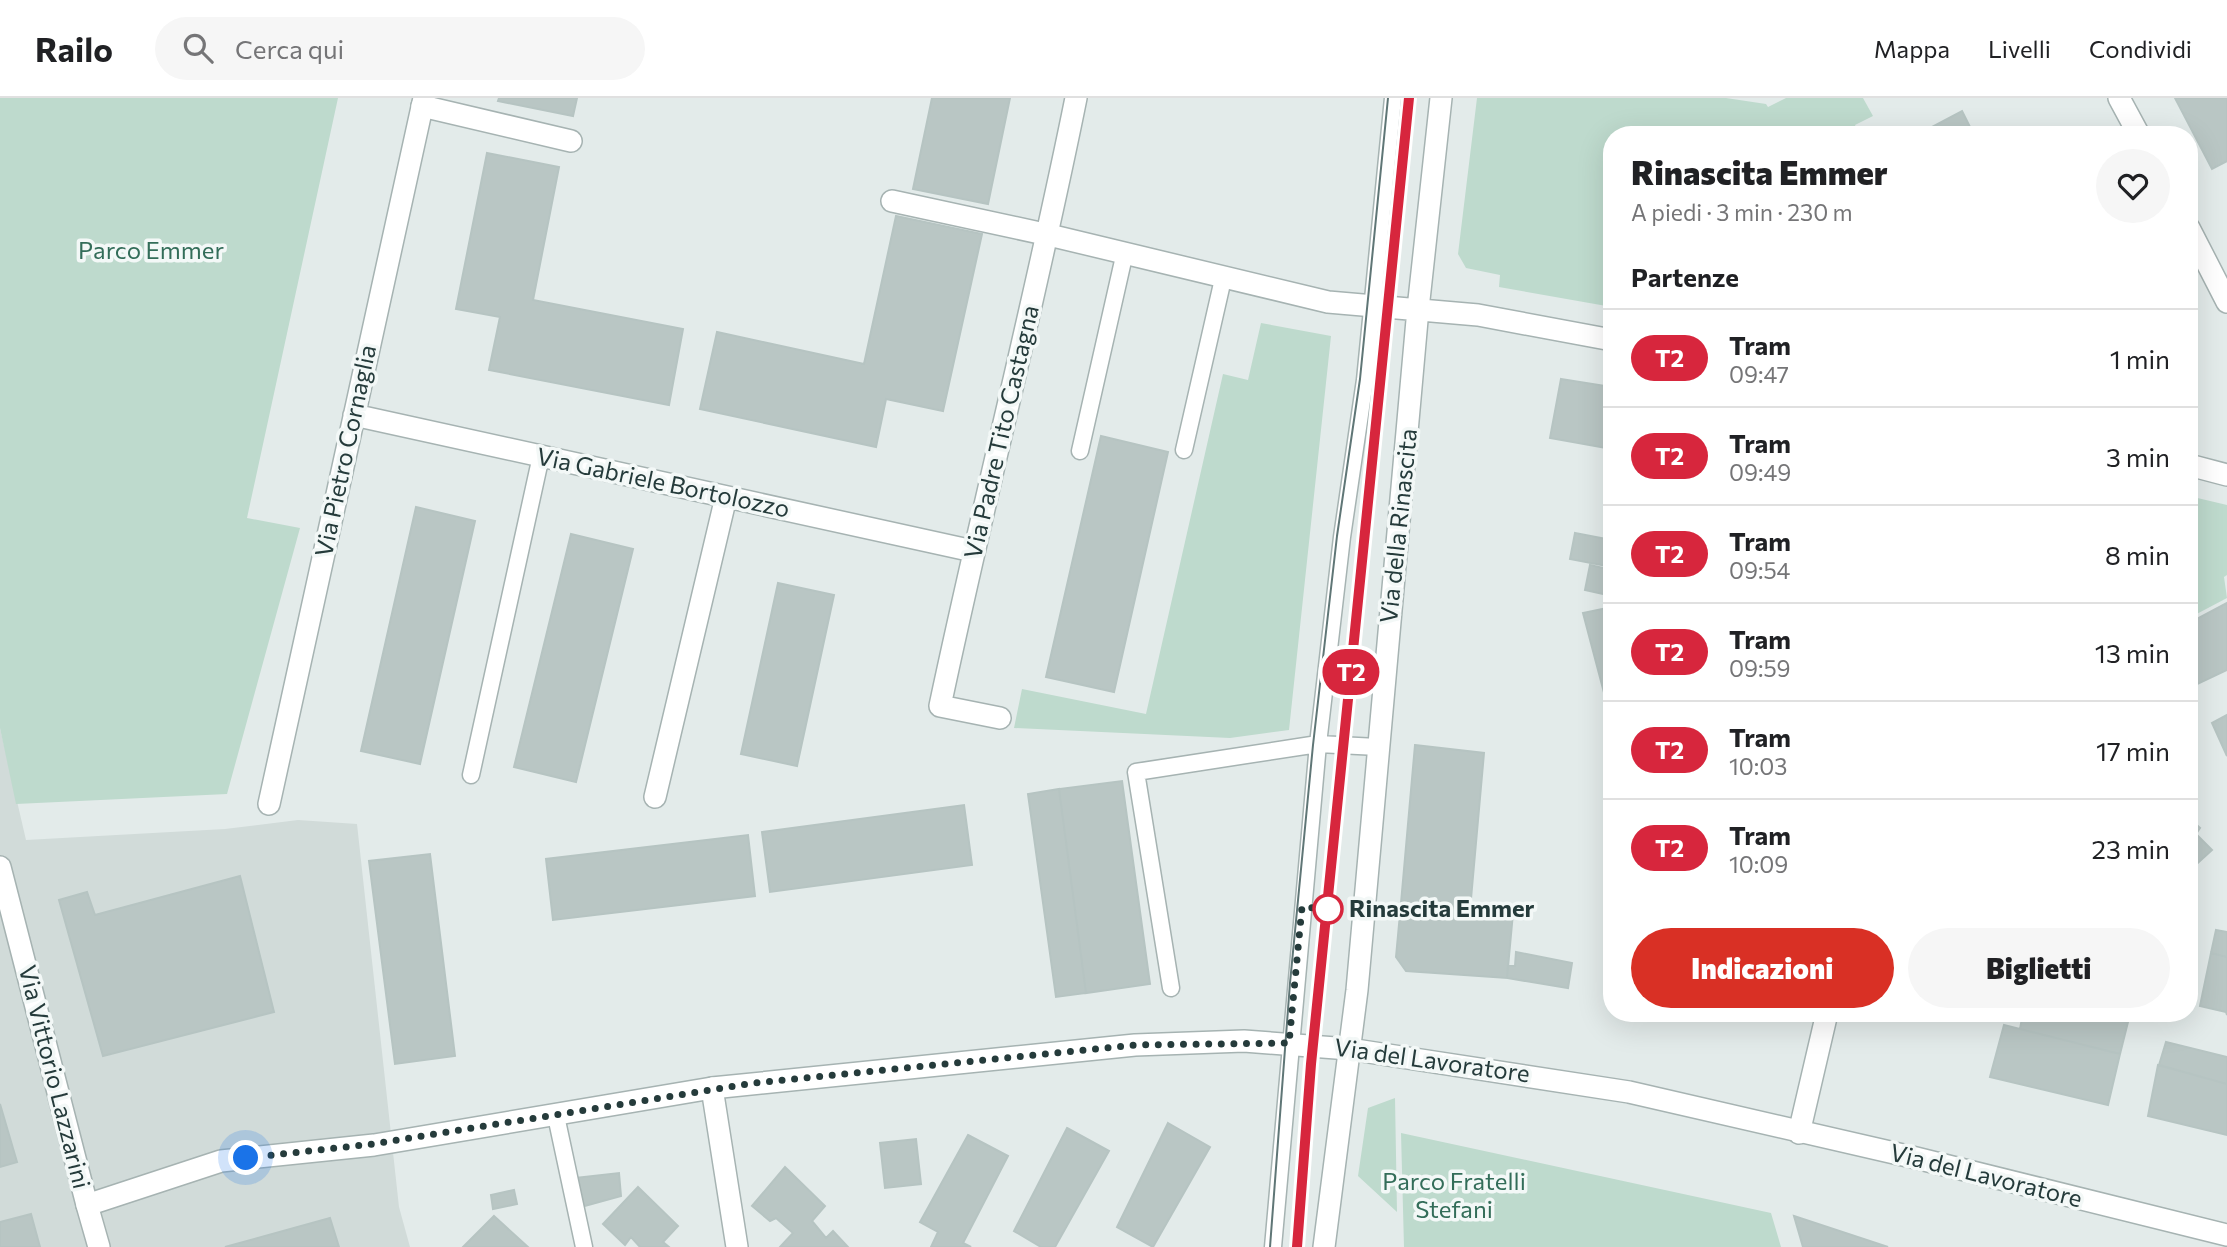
<!DOCTYPE html>
<html lang="it">
<meta charset="utf-8">
<style>
:root{--surface:#fff;--page:#f6f6f6;--text:#202124;--muted:#757577;--line:#e0e0e0;--accent:#d93025}
body{margin:0;font-family:Commissioner,sans-serif;background:var(--page);color:var(--text);height:100vh;display:flex;flex-direction:column;font-size:26px;white-space:nowrap}
*{box-sizing:border-box;margin:0}
p{font-size:23px;color:var(--muted)}
.icon{flex:none;width:38px;height:38px;fill:none;stroke:currentColor;stroke-width:2;stroke-linecap:round;stroke-linejoin:round}
.map{position:relative;flex:1;overflow:hidden}
.side{position:absolute;left:1603px;top:28px;width:595px;height:896px;display:flex;flex-direction:column;background:var(--surface);border-radius:28px;box-shadow:0 7px 28px #0002}
.side>*{flex:none}
.badge{padding:0 14px;border-radius:23px;font-size:24px;line-height:46px}
.you{position:absolute;width:35px;height:35px;margin:-18px;border:5px solid #fff;border-radius:50%;background:#1a73e8;box-shadow:0 0 0 10px #1a73e833}
.map>.badge{position:absolute;translate:-50% -50%;box-shadow:0 0 0 4px #fff}
h2{padding:0 28px;font-size:26px;line-height:63px}
.round{display:grid;place-items:center;flex:none;width:74px;height:74px;border-radius:37px;background:var(--page)}
.headline{display:flex;align-items:center;justify-content:space-between;height:119px;padding:0 28px}
h1{font-size:33px;font-weight:800;line-height:52px}
.action{display:flex;gap:14px;margin-top:auto;padding:14px 28px}
.action a{flex:1;height:80px;border-radius:42px;background:var(--accent);color:#fff;font-size:28px;font-weight:800;line-height:80px;text-align:center}
.action a+a{background:var(--page);color:var(--text)}
ul{padding:0;list-style:none}
li{display:flex;align-items:center;gap:21px;height:98px;padding:0 28px;border-top:2px solid var(--line)}
li div{flex:1}
li b{display:block;font-size:26px}
li em{font-style:normal}
li .badge{min-width:77px;font-weight:700;text-align:center}
header{display:flex;align-items:center;gap:42px;box-sizing:border-box;height:98px;padding:0 35px;background:var(--surface);border-bottom:2px solid var(--line)}
header strong{font-size:33px}
nav{display:flex;gap:38px;margin-inline-start:auto;font-size:24px}
.search{width:490px;height:63px;background:var(--page);display:flex;align-items:center;gap:18px;box-sizing:border-box;padding:0 24px;border-radius:38px;color:var(--muted);font-size:26px}
.map>svg:first-child{display:block}
</style>
<header>
<strong>Railo</strong>
<div class="search"><svg class="icon" aria-label="search" viewBox="0 0 24 24"><circle cx="10" cy="10" r="6"/><path d="M15 15l6 6"/></svg>Cerca qui</div>
<nav><a>Mappa</a><a>Livelli</a><a>Condividi</a></nav>
</header>
<div class="map">
<svg width="2227" height="1149" viewBox="0 0 2227 1149">
<rect width="100%" height="100%" fill="#e3ebea"/>
<path fill="#d1dbd9" d="M0 630 26 742 225 731 298 722 357 726 399 1109 410 1149H0Z"/>
<path fill="#bedacd" d="M0 0H338L247 420 300 430 227 696 16 706 0 630Z
M1477 0H1726L1766 6 1768 9 1786 0H1863L1873 18 1855 27 1859 37H1612V209L1499 189 1500 177 1466 170 1458 156Z
M1261 225 1331 238 1289 632 1230 640 1014 630 1022 591 1146 616 1223 276 1248 282Z
M2189 398 2227 407V477L2224 479 2227 500 2189 520Z
M1395 1000 1397 1114 1358 1078 1368 1010Z
M1401 1035 1771 1115 1781 1149H1404Z"/>
<path fill="#b9c6c4" stroke="#b6c4c2" stroke-width="2" d="M499 0H577L573 18 498 3Z
M932 0H1010L988 106 913 91Z
M2175 0H2227V63L2212 71Z
M1962 13 1974 37H1917Z
M487 55 559 69 533 202 683 231 669 307 489 272 500 219 456 211Z
M896 118 982 136 943 313 886 301 876 349 700 311 717 234 864 266Z
M1561 281 1612 289V351L1550 340Z
M1101 338 1168 354 1114 594 1046 579Z
M416 409 475 423 420 666 361 653Z
M1575 435 1612 442V469L1570 461Z
M571 436 633 451 576 684 514 669Z
M1590 467 1612 472V498L1585 492Z
M778 485 834 497 797 668 741 656Z
M2227 505V572L2189 590V525Z
M1612 509V625L1583 515Z
M2227 617V658L2212 625Z
M1415 647 1484 655 1470 812 1401 805Z
M1122 683 1150 886 1086 895 1059 691Z
M1059 691 1086 895 1056 899 1028 696Z
M964 707 972 767 770 794 762 734Z
M2189 720 2200 730 2196 736 2212 752 2189 773Z
M748 737 755 798 553 822 546 761Z
M430 756 455 958 395 966 369 763Z
M240 778 274 914 103 958 59 802 87 794 95 817Z
M1401 805 1513 815 1507 880 1406 873 1396 859Z
M2216 832 2227 834V859L2211 855Z
M1516 854 1572 865 1568 890 1507 880 1508 867 1515 868Z
M2211 855 2227 859V917L2226 914 2200 908Z
M2023 915H2094L2128 924 2120 956 2020 931Z
M2004 927 2120 956 2108 1007 1990 979Z
M2166 944 2227 959V986L2159 967Z
M2158 967 2227 986V1037L2148 1018Z
M0 1006 17 1064 0 1069Z
M1168 1025 1210 1049 1153 1149 1117 1129Z
M1067 1030 1109 1053 1055 1149H1041L1014 1133Z
M968 1037 1008 1058 963 1145 971 1149H931L938 1134 920 1124Z
M916 1041 921 1086 885 1090 880 1045Z
M785 1069 825 1108 812 1123 826 1140 833 1133 848 1149H780L793 1135 776 1120 770 1123 752 1108Z
M619 1075 621 1098 581 1109 574 1080Z
M638 1089 678 1128 663 1144 669 1149H640L631 1139 625 1147 603 1126Z
M514 1092 517 1106 493 1111 491 1097Z
M31 1116 40 1149H0V1124Z
M494 1118 528 1149H463Z
M1794 1118 1888 1149H1803Z
M330 1120 339 1149H225Z"/>
<g fill="none" stroke-linecap="round" stroke-linejoin="round">
<g stroke="#a6b3b2" stroke-width="19">
<path id="service" d="M1184 352 1223 181
M1080 353 1125 154
M471 677 541 358
M1171 890 1136 674 1318 646 1378 649
M556 1018 584 1149
M1273 1149 1318 646 1342 439 1365 282 1393 0"/>
</g>
<g stroke="#a6b3b2" stroke-width="24">
<path id="pedestrian" d="M422 8 571 43
M892 103 1049 137"/>
</g>
<g stroke="#a6b3b2" stroke-width="24">
<path id="minor" d="M1049 137 1328 204 1478 217 1612 242
M354 317 973 453
M2189 367 2227 377
M1000 620 940 608C983 405 1035 204 1076 0
M655 699 726 399
M269 706 424 0
M0 769 87 1107
M712 990 737 1149
M1799 1035 1827 915
M1324 1149 1357 892 1418 211 1441 0"/>
</g>
<g stroke="#a6b3b2" stroke-width="24">
<path id="tertiary" d="M2119 0 2139 37
M2189 130 2227 204
M99 1149 87 1107 221 1063 374 1047 712 990 1135 947 1244 943 1349 951 1629 994 1916 1060 2227 1137"/>
</g>
<use href="#service" stroke="#fff" stroke-width="16"/>
<use href="#pedestrian" stroke="#fff" stroke-width="21"/>
<use href="#minor" stroke="#fff" stroke-width="21"/>
<use href="#tertiary" stroke="#fff" stroke-width="21"/>
<path stroke="#5f7676" stroke-width="2" d="M1270 1149 1290 885 1313 647 1337 438 1360 281 1388 0
M1297 1149 1313 947 1409 0"/>
</g>
<g fill="none" stroke-linecap="round" stroke-linejoin="round">
<g stroke="#fff" stroke-width="16">
<path id="line" d="M1297 1149 1311 966 1409 0"/>
</g>
<use href="#line" stroke="#d7263d" stroke-width="10"/>
<path stroke="#253b3b" stroke-width="7" stroke-dasharray="0 12.6" d="M246 1060 373 1046 754 985 1135 947 1289 945 1302 809 1328 811"/>
</g>
<circle fill="#fff" stroke="#d7263d" stroke-width="3.5" cx="1328" cy="811" r="14"/>
<g text-anchor="middle" stroke-width="7" stroke-linejoin="round" paint-order="stroke">
<g font-size="24" fill="#336d59" stroke="#f3f8f7">
<text x="151" y="161">Parco Emmer</text>
<text x="1454" y="1092">Parco Fratelli<tspan x="1454" dy="28">Stefani</tspan></text>
</g>
<g font-size="24" fill="#253b3b" stroke="#f3f8f7">
<text transform="translate(1002 334) rotate(-77)" y="8">Via Padre Tito Castagna</text>
<text transform="translate(346 353) rotate(-78)" y="8">Via Pietro Cornaglia</text>
<text transform="translate(663 385) rotate(12)" y="8">Via Gabriele Bortolozzo</text>
<text transform="translate(1399 428) rotate(-84)" y="8">Via della Rinascita</text>
<text transform="translate(1432 963) rotate(8)" y="8">Via del Lavoratore</text>
<text transform="translate(54 979) rotate(76)" y="8">Via Vittorio Lazzarini</text>
<text transform="translate(1986 1078) rotate(14)" y="8">Via del Lavoratore</text>
</g>
<g font-size="24" font-weight="bold" fill="#253b3b" stroke="#f3f8f7" text-anchor="start">
<text x="1349" y="819">Rinascita Emmer</text>
</g>
</g>
</svg>
<div class="you" style="left:246px;top:1060px"></div>
<b class="badge" style="left:1351px;top:574px;background:#d7263d;color:#fff">T2</b>
<section class="side">
<div class="headline"><div><h1>Rinascita Emmer</h1><p>A piedi · 3 min · 230 m</p></div><a class="round"><svg class="icon" aria-label="heart" viewBox="0 0 24 24"><path d="M12 20l-8-8c-3-5 5-10 8-4 3-6 11-1 8 4z"/></svg></a></div>
<h2>Partenze</h2>
<ul>
<li><span class="badge" style="background:#d7263d;color:#fff">T2</span><div><b>Tram</b><p>09:47</p></div><em>1 min</em></li>
<li><span class="badge" style="background:#d7263d;color:#fff">T2</span><div><b>Tram</b><p>09:49</p></div><em>3 min</em></li>
<li><span class="badge" style="background:#d7263d;color:#fff">T2</span><div><b>Tram</b><p>09:54</p></div><em>8 min</em></li>
<li><span class="badge" style="background:#d7263d;color:#fff">T2</span><div><b>Tram</b><p>09:59</p></div><em>13 min</em></li>
<li><span class="badge" style="background:#d7263d;color:#fff">T2</span><div><b>Tram</b><p>10:03</p></div><em>17 min</em></li>
<li><span class="badge" style="background:#d7263d;color:#fff">T2</span><div><b>Tram</b><p>10:09</p></div><em>23 min</em></li>
</ul>
<div class="action"><a>Indicazioni</a><a>Biglietti</a></div>
</section>
</div>
